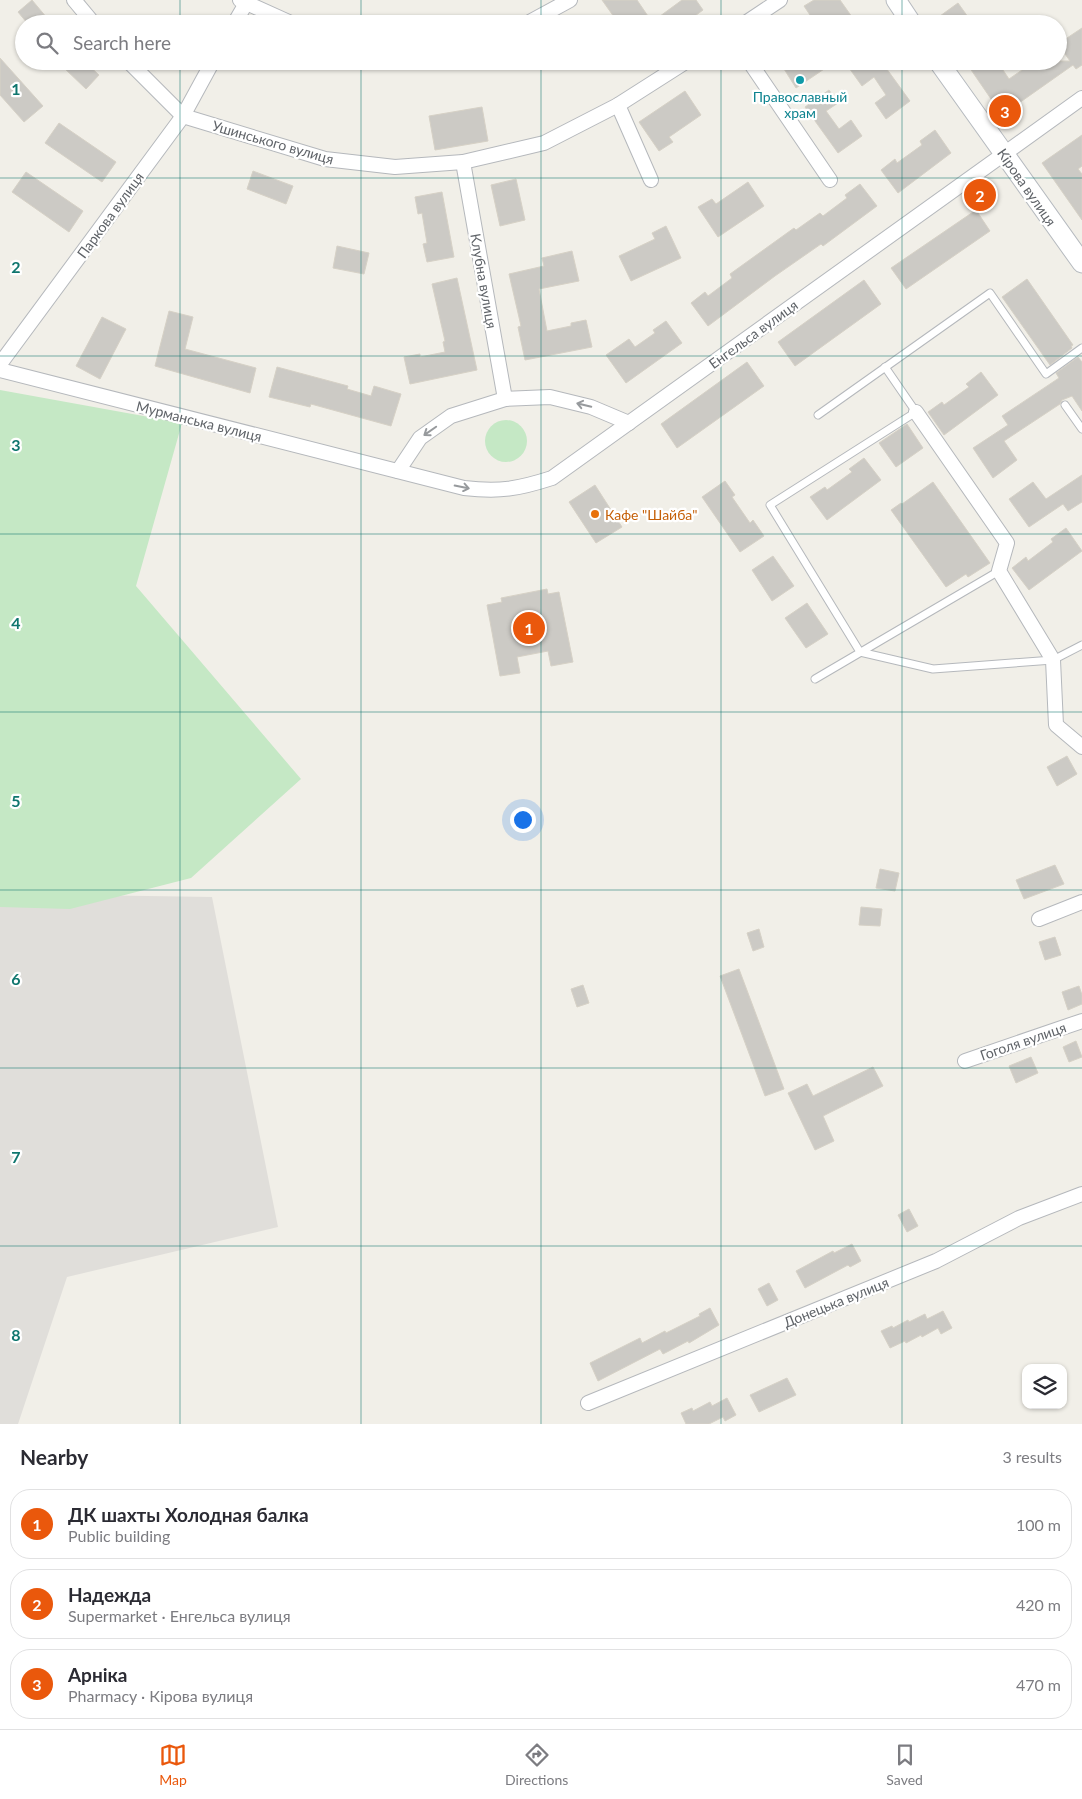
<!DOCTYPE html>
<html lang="en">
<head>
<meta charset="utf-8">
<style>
	body { margin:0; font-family:Lato,sans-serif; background:#f2f2f3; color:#2b2b33 }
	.controls { position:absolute; right:15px; bottom:15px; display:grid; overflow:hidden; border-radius:10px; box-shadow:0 1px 4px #0004 }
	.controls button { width:45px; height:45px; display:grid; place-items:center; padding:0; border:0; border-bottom:1px solid #e1e1e2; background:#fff; color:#2b2b33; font:25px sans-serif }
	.you { position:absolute; left:522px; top:819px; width:18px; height:18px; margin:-12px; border:4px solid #fff; border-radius:50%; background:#1a73e8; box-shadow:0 0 0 8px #1a73e833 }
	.badge { display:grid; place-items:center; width:32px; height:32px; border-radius:50%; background:#ea580c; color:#fff; font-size:16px; font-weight:700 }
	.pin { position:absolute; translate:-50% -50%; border:2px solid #fff; box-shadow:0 1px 5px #0006 }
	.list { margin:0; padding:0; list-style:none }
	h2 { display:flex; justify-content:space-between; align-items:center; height:65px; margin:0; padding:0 20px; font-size:21px }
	h2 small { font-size:16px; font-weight:400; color:#7c7c81 }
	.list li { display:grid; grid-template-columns:32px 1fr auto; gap:15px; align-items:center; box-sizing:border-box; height:70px; margin:0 10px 10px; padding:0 10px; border:1px solid #e1e1e2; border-radius:20px }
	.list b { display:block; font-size:19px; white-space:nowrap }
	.list p { margin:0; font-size:16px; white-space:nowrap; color:#7c7c81 }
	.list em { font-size:16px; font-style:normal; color:#7c7c81 }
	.icon { flex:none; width:28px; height:28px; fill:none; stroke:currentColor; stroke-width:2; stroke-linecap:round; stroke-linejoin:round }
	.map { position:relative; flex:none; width:1082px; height:1424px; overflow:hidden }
	.search { position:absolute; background:#fff; box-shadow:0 1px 4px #0004; left:15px; right:15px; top:15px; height:55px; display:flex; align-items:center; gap:12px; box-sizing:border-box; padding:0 18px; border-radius:28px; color:#7c7c81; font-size:19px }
	.sheet { height:305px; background:#fff }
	nav { display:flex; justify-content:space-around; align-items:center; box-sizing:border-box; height:70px; border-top:1px solid #e1e1e2; background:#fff; font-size:14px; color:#7c7c81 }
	nav a { display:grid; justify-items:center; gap:2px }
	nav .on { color:#ea580c }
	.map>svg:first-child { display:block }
	.industrial { fill:#e0deda }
	.green { fill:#c5e8c5 }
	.building { fill:#cccac5; stroke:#d6d1c6 }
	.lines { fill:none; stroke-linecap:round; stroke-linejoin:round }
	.lane-casing { stroke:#b5b8bc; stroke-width:9 }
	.street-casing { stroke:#b5b8bc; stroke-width:16 }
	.secondary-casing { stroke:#b6babf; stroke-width:21 }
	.lane { stroke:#fff; stroke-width:7 }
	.street { stroke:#fff; stroke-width:14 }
	.secondary { stroke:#fff; stroke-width:19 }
	.oneway { stroke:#979a9d }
	.grid { fill:none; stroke:#0f766e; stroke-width:1; stroke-opacity:0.55 }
	.culture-dot { fill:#0f9aa8; stroke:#fff; stroke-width:2 }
	.food-dot { fill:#e8710a; stroke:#fff; stroke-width:2 }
	.labels { text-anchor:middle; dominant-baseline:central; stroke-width:4.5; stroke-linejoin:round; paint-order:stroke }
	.culture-label { font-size:14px; fill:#0d838f; stroke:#fff }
	.street-label { font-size:14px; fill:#5f6368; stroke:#fff }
	.food-label { font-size:14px; fill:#c56008; stroke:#fff; text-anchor:start }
	.grid-label { font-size:16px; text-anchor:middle; font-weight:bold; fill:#0f766e; stroke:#fff; stroke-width:4.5; stroke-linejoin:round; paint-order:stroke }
</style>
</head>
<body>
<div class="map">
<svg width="1082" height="1424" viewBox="0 0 1082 1424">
	<rect width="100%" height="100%" fill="#f1efe8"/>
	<polygon class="industrial" points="18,894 212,897 278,1227 67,1277 18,1424 0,1424 0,898"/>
	<g class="green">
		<polygon points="0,390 182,423 136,586 301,779 191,878 70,909 0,907"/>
		<circle cx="506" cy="441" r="21"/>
	</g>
	<g class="building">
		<polygon points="32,0 52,24 28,24 18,12"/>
		<polygon points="602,0 637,0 652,22 682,0 696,0 703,10 684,24 619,24"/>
		<polygon points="814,0 840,0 857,24 816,24 804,6"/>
		<polygon points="958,3 973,24 929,24"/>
		<polygon points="1082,28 1082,65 1076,69 1073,65 1002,115 965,61 997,61 1009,79 1035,61 1070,61 1058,44"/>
		<polygon points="0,58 43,106 24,122 0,95"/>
		<polygon points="68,61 84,61 99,75 86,89 63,67"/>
		<polygon points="779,61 836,61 796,88"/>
		<polygon points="844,61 881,61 910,101 886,119 875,103 886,95 874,77 862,86"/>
		<polygon points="829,90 838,103 826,111 839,129 851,120 862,136 838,153 805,107"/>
		<polygon points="685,91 701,115 669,137 673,142 659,151 639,122"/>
		<polygon points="482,107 488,141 435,150 429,116"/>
		<polygon points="59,123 116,162 102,182 45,143"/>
		<polygon points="935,130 951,153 898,193 881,170 895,159 897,163 922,145 920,141"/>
		<polygon points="1082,135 1082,166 1078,169 1082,174 1082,220 1042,163"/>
		<polygon points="253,171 293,186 286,204 247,189"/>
		<polygon points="26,172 83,211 69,232 12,192"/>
		<polygon points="516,179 525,220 500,226 491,185"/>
		<polygon points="748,182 764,206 718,237 698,207 712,199 716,204"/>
		<polygon points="981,183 992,199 976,210 965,194"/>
		<polygon points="860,184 877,206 823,246 821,244 775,276 708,326 691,303 705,292 708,296 732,278 730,274 794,228 796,230 820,213 823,216 847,198 845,195"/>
		<polygon points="442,192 454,257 427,262 423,244 427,243 422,213 418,214 415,197"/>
		<polygon points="976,210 990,231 906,289 891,268"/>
		<polygon points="666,226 681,258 631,281 619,256 655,239 652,233"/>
		<polygon points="337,246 369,253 364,274 333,268"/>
		<polygon points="572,251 579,281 539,289 547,331 571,326 571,323 586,320 592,347 525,360 518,327 521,326 509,274 544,266 542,258"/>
		<polygon points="457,278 477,370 410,384 404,357 420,354 420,357 445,352 443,342 445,341 432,284"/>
		<polygon points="1027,279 1073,345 1071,346 1072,348 1050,365 1002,297"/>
		<polygon points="864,280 881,304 795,366 778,342"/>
		<polygon points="169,311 193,317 185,349 256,368 250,393 155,366"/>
		<polygon points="102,317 126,329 100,379 76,366"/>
		<polygon points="666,321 682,343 626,383 606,355 629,339 635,347 655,333 653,330"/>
		<polygon points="1078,357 1082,362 1082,411 1072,396 1062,400 1060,404 1004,441 1017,460 993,478 973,448 1008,425 1002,416 1059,378 1056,373"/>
		<polygon points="747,362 764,386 677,448 661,424"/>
		<polygon points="277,367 348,386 347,389 371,396 374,386 401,394 391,426 311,404 310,407 269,397"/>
		<polygon points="981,372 998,395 944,435 928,412 942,402 944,405 969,387 966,384"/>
		<polygon points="907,424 923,448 896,467 879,443"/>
		<polygon points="864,458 881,480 827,520 810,497 825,487 827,490 852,472 849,469"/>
		<polygon points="1082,475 1082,502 1068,511 1063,504 1029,527 1009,499 1033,482 1046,499"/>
		<polygon points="725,481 735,495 732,497 750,523 753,520 764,536 740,552 702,497"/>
		<polygon points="933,482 990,563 968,577 966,574 946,587 891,510 901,503 902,504"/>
		<polygon points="595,485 622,527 596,543 569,502"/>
		<polygon points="1066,528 1082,551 1029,590 1012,568 1026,557 1028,561 1053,542 1051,539"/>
		<polygon points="773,556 794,586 772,601 752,570"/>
		<polygon points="547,589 548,594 559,592 573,662 551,666 548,651 517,657 520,673 500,676 487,605 502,602 501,598"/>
		<polygon points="807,603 828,634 806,648 785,618"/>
		<polygon points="1067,756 1077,774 1057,786 1047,767"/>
		<polygon points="1055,865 1064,884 1024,899 1016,880"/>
		<polygon points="880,869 899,873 895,891 876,888"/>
		<polygon points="861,907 882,909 880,926 859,925"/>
		<polygon points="759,929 764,947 753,951 747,933"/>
		<polygon points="1055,937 1061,955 1045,960 1039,942"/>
		<polygon points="739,969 784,1089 765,1096 720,976"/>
		<polygon points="583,985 589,1003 577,1007 571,989"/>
		<polygon points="1079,986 1082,995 1082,1004 1068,1010 1062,992"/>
		<polygon points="1076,1041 1082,1057 1069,1062 1063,1047"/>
		<polygon points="1031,1057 1038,1073 1016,1083 1009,1066"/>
		<polygon points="873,1067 883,1086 823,1116 834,1141 815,1150 788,1093 807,1084 813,1096"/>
		<polygon points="909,1209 918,1226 907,1232 898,1215"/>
		<polygon points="852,1244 861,1261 850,1267 848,1265 805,1288 796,1271 833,1251 834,1253"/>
		<polygon points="769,1283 778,1300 767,1306 758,1289"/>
		<polygon points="710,1308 719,1325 689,1343 688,1341 663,1354 660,1349 598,1381 590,1363 640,1338 642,1343 665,1331 666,1333 700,1316 699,1314"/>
		<polygon points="943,1311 952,1328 941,1334 938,1328 922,1337 921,1335 906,1343 905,1341 890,1348 881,1331 892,1326 893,1328 908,1320 909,1322 925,1314 927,1319"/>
		<polygon points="787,1378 796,1395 759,1412 750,1395"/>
		<polygon points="727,1398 736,1415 725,1421 723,1417 709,1424 686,1424 681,1413 692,1408 693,1411 710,1402 712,1406"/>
	</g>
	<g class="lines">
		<g class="lane-casing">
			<g id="lane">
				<polyline points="885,367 916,412 770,505 860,652 933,669 1053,660 1082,645"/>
				<polyline points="1065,405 1082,429"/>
				<polyline points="818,415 990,293 1046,374 1082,348"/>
				<polyline points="815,679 999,571"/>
			</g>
		</g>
		<g class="street-casing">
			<g id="street">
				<polyline points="74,0 94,24"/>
				<polyline points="240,0 293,24"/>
				<polyline points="234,24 248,0"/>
				<polyline points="526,24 570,0"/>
				<polyline points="744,24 780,0"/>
				<polyline points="128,61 183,116 325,159 395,167 463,162 544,143 618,105 687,61"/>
				<polyline points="749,61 830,180"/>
				<polyline points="618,105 651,180"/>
				<polyline points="463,162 505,399"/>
				<polyline points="0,364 183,116 213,61"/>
				<path d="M 0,370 L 464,488 C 500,492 518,489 552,478 L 1082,98"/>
				<polyline points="916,412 1007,543 999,571 1053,660 1056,725 1082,747"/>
				<polyline points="398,471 420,438 451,416 505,399 550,397 591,407 629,423"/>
				<polyline points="1039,919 1082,902"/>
				<polyline points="965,1061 1082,1021"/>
				<polyline points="588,1403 936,1261 1019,1218 1082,1194"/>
			</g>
		</g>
		<g class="secondary-casing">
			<g id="secondary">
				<polyline points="896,0 912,24"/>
				<polyline points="938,61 1082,263"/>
			</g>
		</g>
		<use href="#lane" class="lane"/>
		<use href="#street" class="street"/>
		<use href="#secondary" class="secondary"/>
	</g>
	<defs><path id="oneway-shaft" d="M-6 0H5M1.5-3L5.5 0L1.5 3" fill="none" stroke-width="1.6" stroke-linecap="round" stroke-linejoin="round" transform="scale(1.25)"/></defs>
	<g class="oneway">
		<use href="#oneway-shaft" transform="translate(584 405) rotate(-166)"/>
		<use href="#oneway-shaft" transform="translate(430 431) rotate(145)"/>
		<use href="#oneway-shaft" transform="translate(462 487) rotate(11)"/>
	</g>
	<path class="grid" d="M 180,0 L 180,24M 361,0 L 361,24M 541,0 L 541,24M 721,0 L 721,24M 902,0 L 902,24M 180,61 L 180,1424M 361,61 L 361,1424M 541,61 L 541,1424M 721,61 L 721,1424M 902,61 L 902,1424M 0,178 L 1082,178M 0,356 L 1082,356M 0,534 L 1082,534M 0,712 L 1082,712M 0,890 L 1082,890M 0,1068 L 1082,1068M 0,1246 L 1082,1246"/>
	<circle class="culture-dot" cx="800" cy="80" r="5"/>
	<circle class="food-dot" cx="595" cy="514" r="5"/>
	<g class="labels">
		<g class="culture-label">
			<text x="800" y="96">Православный<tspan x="800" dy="16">храм</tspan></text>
		</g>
		<g class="street-label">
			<text transform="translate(273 142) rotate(16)">Ушинського вулиця</text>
			<text transform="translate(1027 187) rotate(55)">Кірова вулиця</text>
			<text transform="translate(110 215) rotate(-54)">Паркова вулиця</text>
			<text transform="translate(484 281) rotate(80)">Клубна вулиця</text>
			<text transform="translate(753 334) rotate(-36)">Енгельса вулиця</text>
			<text transform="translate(199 421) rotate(14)">Мурманська вулиця</text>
			<text transform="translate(1023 1041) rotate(-19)">Гоголя вулиця</text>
			<text transform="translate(836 1302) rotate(-22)">Донецька вулиця</text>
		</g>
		<g class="food-label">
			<text x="605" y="514">Кафе "Шайба"</text>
		</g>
	</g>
	<g class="grid-label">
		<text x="16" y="95">1</text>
		<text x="16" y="273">2</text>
		<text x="16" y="451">3</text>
		<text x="16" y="629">4</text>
		<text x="16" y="807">5</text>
		<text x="16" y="985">6</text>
		<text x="16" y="1163">7</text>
		<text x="16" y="1341">8</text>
	</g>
</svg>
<div class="controls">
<button><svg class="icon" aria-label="layers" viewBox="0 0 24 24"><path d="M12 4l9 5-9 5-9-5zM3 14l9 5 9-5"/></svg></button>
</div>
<div class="you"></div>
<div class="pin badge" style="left:529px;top:628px">1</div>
<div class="pin badge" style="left:980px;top:195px">2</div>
<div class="pin badge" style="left:1005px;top:111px">3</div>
<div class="search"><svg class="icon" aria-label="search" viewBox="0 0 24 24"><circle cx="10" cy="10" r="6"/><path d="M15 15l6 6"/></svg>Search here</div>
</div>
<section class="sheet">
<h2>Nearby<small>3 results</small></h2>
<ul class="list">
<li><span class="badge">1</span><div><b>ДК шахты Холодная балка</b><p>Public building</p></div><em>100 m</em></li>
<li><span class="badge">2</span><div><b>Надежда</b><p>Supermarket · Енгельса вулиця</p></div><em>420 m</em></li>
<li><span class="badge">3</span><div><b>Арніка</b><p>Pharmacy · Кірова вулиця</p></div><em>470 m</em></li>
</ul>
</section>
<nav>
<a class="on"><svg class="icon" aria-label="map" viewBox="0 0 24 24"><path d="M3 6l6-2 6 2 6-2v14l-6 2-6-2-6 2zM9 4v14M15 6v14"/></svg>Map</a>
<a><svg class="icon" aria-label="directions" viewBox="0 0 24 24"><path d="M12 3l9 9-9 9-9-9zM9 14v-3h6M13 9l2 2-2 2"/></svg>Directions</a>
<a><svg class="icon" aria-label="saved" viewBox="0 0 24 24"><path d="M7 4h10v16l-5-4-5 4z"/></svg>Saved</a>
</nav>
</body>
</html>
